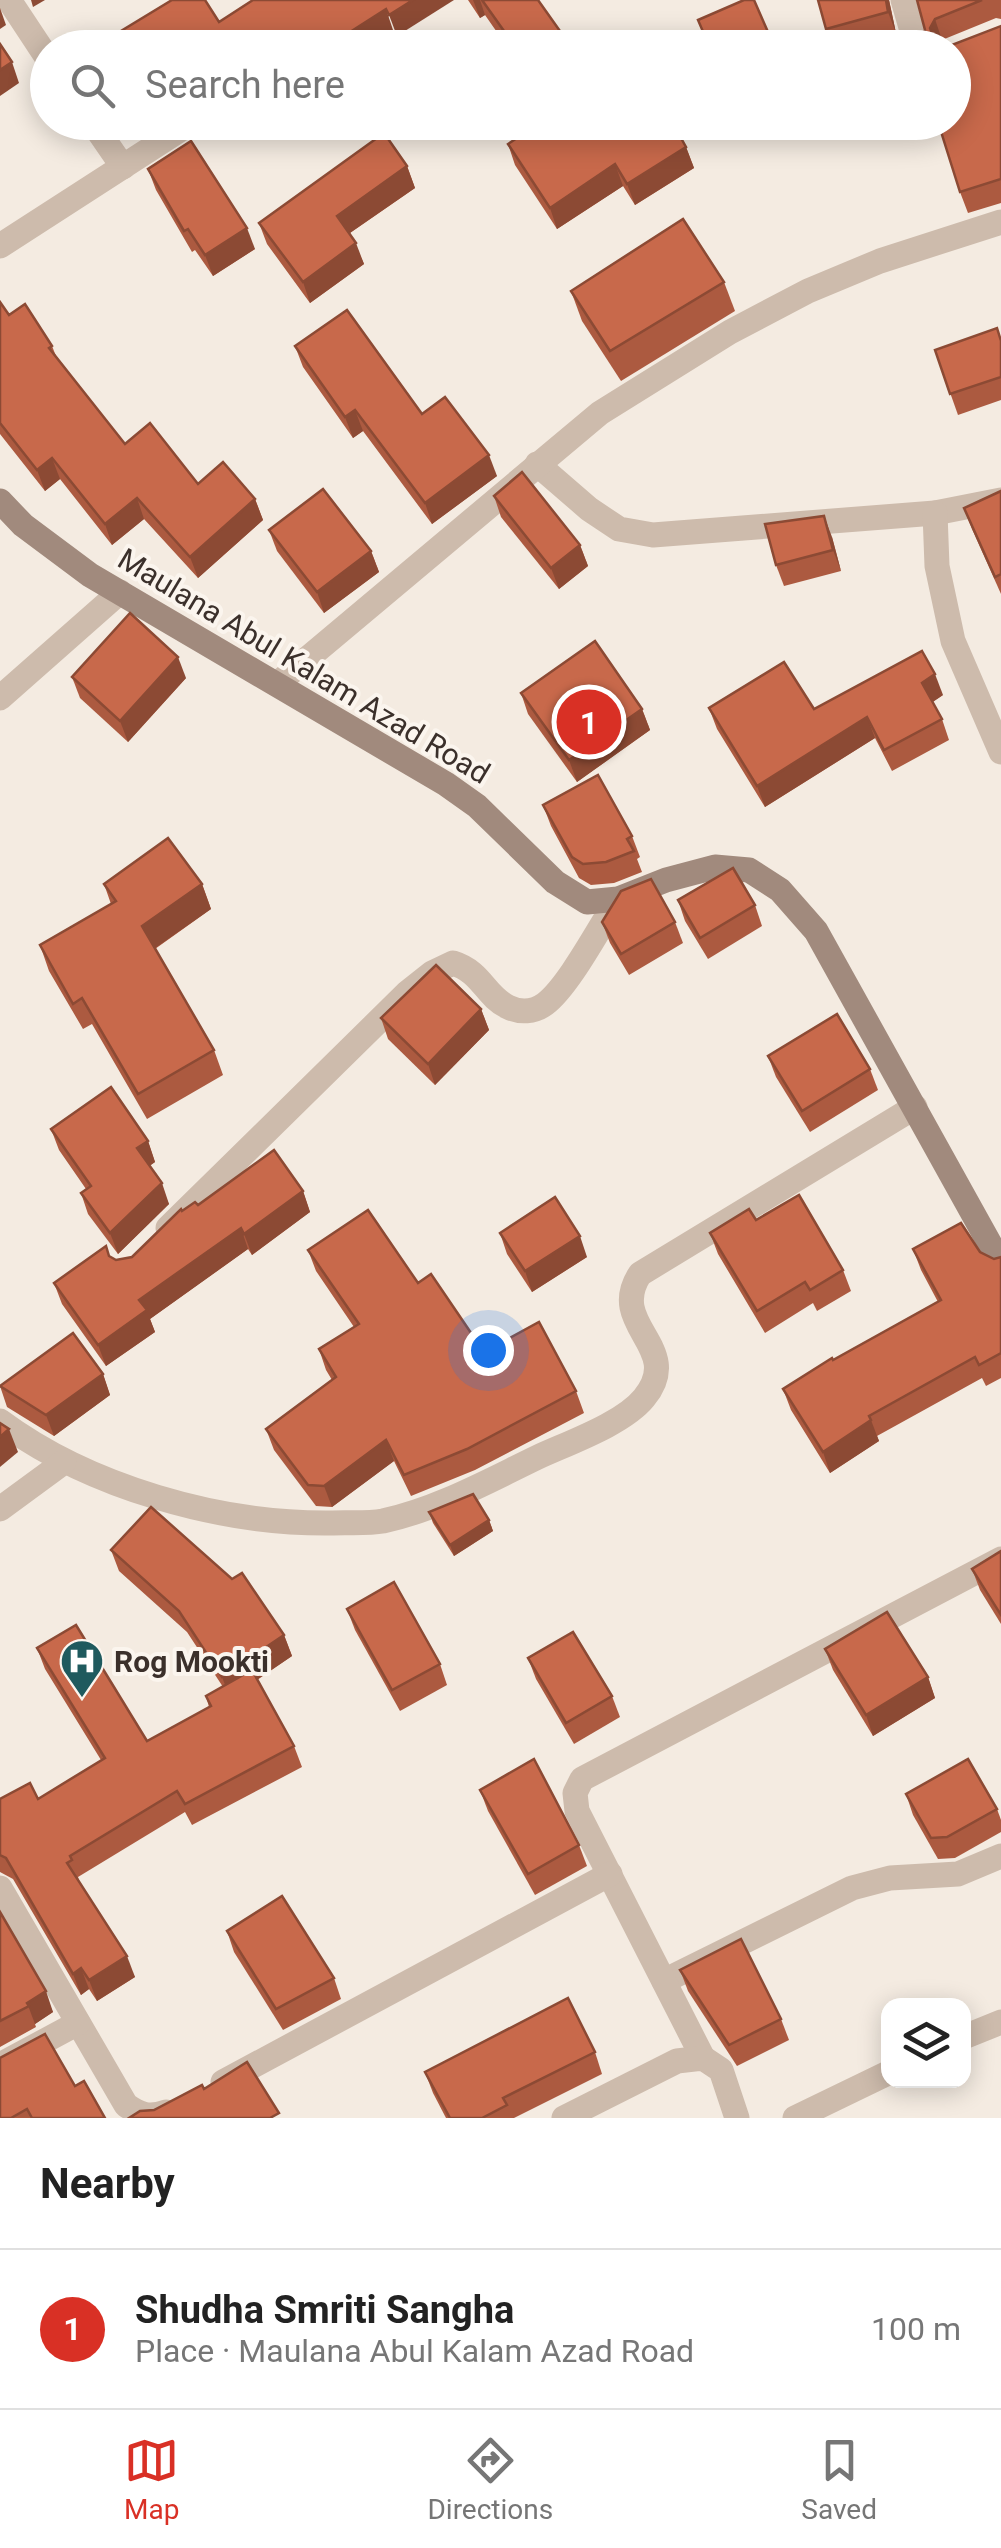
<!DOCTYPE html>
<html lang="en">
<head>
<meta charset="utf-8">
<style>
	body { margin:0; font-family:Roboto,sans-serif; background:#f6f6f6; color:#222 }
	.controls { position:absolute; right:30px; bottom:30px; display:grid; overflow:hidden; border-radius:20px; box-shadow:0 5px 25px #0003 }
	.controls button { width:90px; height:90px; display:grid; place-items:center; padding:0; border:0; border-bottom:2px solid #e0e0e0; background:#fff; color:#222; font:50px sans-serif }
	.you { position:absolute; left:488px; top:1350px; width:35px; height:35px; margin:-25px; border:8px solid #fff; border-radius:50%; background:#1a73e8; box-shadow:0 0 0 15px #1a73e833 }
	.badge { display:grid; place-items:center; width:65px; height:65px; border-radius:50%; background:#d93025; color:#fff; font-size:32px; font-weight:700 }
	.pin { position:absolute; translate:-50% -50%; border:5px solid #fff; box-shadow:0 2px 10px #0006 }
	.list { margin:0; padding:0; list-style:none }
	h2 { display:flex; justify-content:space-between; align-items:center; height:130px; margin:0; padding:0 40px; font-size:42px }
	h2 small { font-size:32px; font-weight:400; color:#767676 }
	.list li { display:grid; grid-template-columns:65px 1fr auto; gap:30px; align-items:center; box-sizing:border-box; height:160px; padding:0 40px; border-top:2px solid #e0e0e0 }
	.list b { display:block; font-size:38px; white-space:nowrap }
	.list p { margin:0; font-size:32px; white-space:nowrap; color:#767676 }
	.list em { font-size:32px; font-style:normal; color:#767676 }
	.icon { flex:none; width:55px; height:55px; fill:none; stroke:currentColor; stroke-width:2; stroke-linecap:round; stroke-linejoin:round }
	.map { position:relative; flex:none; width:1001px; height:2118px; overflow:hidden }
	.search { position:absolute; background:#fff; box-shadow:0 5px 25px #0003; left:30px; right:30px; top:30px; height:110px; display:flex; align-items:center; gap:25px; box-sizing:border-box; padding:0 35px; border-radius:55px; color:#767676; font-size:38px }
	.sheet { height:290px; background:#fff }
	nav { display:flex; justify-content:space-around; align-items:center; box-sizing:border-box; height:140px; border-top:2px solid #e0e0e0; background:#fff; font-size:28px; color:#767676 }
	nav a { display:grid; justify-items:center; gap:5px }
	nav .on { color:#d93025 }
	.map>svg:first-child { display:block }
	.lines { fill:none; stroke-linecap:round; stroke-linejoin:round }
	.street { stroke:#cdbbac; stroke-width:25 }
	.secondary { stroke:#a18a7d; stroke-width:25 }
	.wall { fill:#ac5a40 }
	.shaded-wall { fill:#8c4a34 }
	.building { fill:#c8694b; stroke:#8c4a34; stroke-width:2.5 }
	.labels { text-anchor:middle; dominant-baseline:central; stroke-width:8; stroke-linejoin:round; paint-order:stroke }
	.street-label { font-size:30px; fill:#3b302b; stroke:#fbf5ee }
	.poi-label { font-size:30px; font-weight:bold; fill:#3b302b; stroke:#fbf5ee; text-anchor:start }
</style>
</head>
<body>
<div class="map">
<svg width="1001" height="2118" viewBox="0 0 1001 2118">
	<rect width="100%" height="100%" fill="#f4ebe1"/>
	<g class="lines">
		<g class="street">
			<polyline points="9,0 48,59"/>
			<polyline points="903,0 917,48"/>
			<polyline points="92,122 123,167"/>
			<polyline points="0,246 192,122"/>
			<polyline points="537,464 589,509 619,529 653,535 935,513 1001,500"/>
			<polyline points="935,513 937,566 953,641 1001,752"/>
			<polyline points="277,684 600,413 730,332 808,291 880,261 1001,222"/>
			<polyline points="0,698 120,592"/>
			<path d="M 168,1228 L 408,992 L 432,973 L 453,963 C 482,972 485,996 508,1007 C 520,1013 534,1012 545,1004 C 569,986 600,926 618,899"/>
			<path d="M 0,1421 C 89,1487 219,1524 330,1523 C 347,1522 366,1524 383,1521 C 438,1509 488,1481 538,1457 C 568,1443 623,1424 644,1398 C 686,1347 606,1326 640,1274 L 915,1107"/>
			<polyline points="0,1509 64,1462"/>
			<path d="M 0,1888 L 126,2105 C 140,2115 149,2118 166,2112"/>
			<polyline points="664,1981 852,1888 890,1878 958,1874 1001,1856"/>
			<polyline points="964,2037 1001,2022"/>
			<polyline points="703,2058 577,1811 575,1793 582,1779 1001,1559"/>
			<polyline points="0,2065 78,2023"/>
			<polyline points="223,2082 610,1874"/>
			<polyline points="564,2118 677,2061 703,2058 721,2070 737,2118"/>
			<polyline points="795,2118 888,2073"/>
		</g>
		<polyline class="secondary" points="0,501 23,525 90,575 446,784 477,806 555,882 587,902 618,899 666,880 715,867 749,870 780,890 816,931 1001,1264"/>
	</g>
	<g class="wall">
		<polygon points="468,0 538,0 572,48 508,48 485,15 480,18"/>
		<polygon points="889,0 896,33 843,48 832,48 826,29"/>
		<polygon points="917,0 1001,0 1001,19 996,18 942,40 941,43 952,45 1001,26 1001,203 968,213 960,192 954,122 905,42 913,43 922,37 925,30"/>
		<polygon points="508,144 686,147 694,168 635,205 623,186 557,229 515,165"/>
		<polygon points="407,166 415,188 350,233 364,264 310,303 267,244 259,223"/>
		<polygon points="148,169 255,249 213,276 195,250 192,252 156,190"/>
		<polygon points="724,282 735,311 621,381 582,321 571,291"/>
		<polygon points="0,302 9,315 52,346 56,356 125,444 198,484 255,499 263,520 198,578 144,519 112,545 60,479 45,491 0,434"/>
		<polygon points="1001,340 1001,400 958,415 935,350"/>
		<polygon points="295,346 422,414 497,476 432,524 363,431 353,438 303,367"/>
		<polygon points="1001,491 1001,594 972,529 964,508"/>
		<polygon points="494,496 580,545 588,566 559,589 501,517"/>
		<polygon points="269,530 371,551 379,572 324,613 277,551"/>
		<polygon points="832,537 841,571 784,586 776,565"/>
		<polygon points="72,677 186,678 128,742 80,698"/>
		<polygon points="521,693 642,709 650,730 577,782 528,714"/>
		<polygon points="943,695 932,702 942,719 949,740 892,771 875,738 765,807 717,729 709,708 814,709"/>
		<polygon points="543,805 632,836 640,857 637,859 642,872 614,883 591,885 579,878 551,826"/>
		<polygon points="104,884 202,884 211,909 155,949 214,1050 223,1075 147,1119 92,1024 83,1029 49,971 40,945 111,904"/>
		<polygon points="678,900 755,905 762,926 708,959 685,921"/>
		<polygon points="602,922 675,922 683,943 629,975 610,943"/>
		<polygon points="481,1009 489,1030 435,1085 388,1039 381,1018"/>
		<polygon points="768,1056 870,1069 878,1090 810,1132 776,1077"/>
		<polygon points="51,1129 148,1141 155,1162 149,1166 169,1204 118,1254 88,1214 81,1193 86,1189 59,1150"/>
		<polygon points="303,1191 310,1212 252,1255 248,1249 150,1319 155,1332 106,1366 62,1304 54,1283 109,1256 116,1260 132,1257 182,1211 198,1205"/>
		<polygon points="756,1220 843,1270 851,1291 817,1311 813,1303 765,1333 718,1254 710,1233"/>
		<polygon points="500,1233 587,1257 532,1292 507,1254"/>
		<polygon points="913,1249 980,1252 994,1259 1001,1257 1001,1378 986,1386 982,1378 877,1436 879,1441 830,1473 791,1410 783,1389 938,1302 921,1270"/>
		<polygon points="308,1250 418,1283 484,1352 576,1391 584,1413 475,1470 411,1496 394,1461 332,1507 316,1506 274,1450 266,1429 332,1380 326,1370 319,1349 354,1327 316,1271"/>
		<polygon points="103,1374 110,1395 54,1436 7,1407 0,1386"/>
		<polygon points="429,1512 489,1520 493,1531 454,1556 433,1523"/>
		<polygon points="111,1550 284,1635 292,1656 257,1680 294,1746 302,1767 192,1825 185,1812 78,1877 79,1881 135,1977 97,2001 89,1989 81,1995 13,1879 0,1872 0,1799 38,1799 101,1760 45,1669 37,1648 147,1741 209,1707 206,1696 223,1687 187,1632 119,1571"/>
		<polygon points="1001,1551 1001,1624 980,1590 972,1569"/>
		<polygon points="347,1609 440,1664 447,1685 400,1711 355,1630"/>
		<polygon points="825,1649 928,1677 935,1698 873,1736 833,1670"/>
		<polygon points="528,1658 612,1696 620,1717 574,1744 536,1679"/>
		<polygon points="480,1790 579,1845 587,1866 535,1895 488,1811"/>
		<polygon points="906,1794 997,1809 1001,1820 1001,1832 955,1858 938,1859 913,1815"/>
		<polygon points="0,1912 53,2012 35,2024 36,2027 0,2047"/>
		<polygon points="227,1931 334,1978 341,1999 283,2030 234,1952"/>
		<polygon points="680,1970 781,2019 789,2040 737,2066 688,1991"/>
		<polygon points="595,2052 602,2074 514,2118 446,2118 433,2093 425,2072"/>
		<polygon points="75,2086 105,2118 0,2118"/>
	</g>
	<g class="shaded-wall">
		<polygon points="31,0 45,0 33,7"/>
		<polygon points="413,0 454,0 397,36 389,15"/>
		<polygon points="473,0 480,0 485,15 480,18"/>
		<polygon points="886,0 889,0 896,33 888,12"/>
		<polygon points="0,8 6,25 0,29"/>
		<polygon points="386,9 393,30 366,48 325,48"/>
		<polygon points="935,19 942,40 939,48 937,48 930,28"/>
		<polygon points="12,62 19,83 0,96 0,70"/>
		<polygon points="686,147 694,168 635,205 627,184"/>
		<polygon points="615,164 623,186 557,229 550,208"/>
		<polygon points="407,166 415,188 344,237 337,216"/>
		<polygon points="247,228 255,249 213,276 205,255"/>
		<polygon points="356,243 364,264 310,303 303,282"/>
		<polygon points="355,410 363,431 353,438 345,417"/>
		<polygon points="489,455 497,476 432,524 425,503"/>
		<polygon points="52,458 60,479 45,491 37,470"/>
		<polygon points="137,498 144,519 112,545 105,524"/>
		<polygon points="255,499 263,520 198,578 190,557"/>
		<polygon points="824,516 832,537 841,571 833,550"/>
		<polygon points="580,545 588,566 559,589 551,568"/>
		<polygon points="371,551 379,572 324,613 317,592"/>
		<polygon points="178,657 186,678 128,742 120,721"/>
		<polygon points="935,674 943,695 930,704 922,683"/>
		<polygon points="642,709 650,730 577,782 569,760"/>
		<polygon points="867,717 875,738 765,807 757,786"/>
		<polygon points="202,884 211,909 151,951 142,926"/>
		<polygon points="481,1009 489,1030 435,1085 428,1064"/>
		<polygon points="148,1141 155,1162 144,1170 137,1148"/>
		<polygon points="162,1183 169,1204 118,1254 110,1233"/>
		<polygon points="303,1191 310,1212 252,1255 244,1234"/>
		<polygon points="241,1228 248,1249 150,1319 155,1332 106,1366 98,1345 139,1300"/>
		<polygon points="580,1236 587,1257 532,1292 525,1271"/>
		<polygon points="103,1374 110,1395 54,1436 46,1415"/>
		<polygon points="871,1420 879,1441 830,1473 823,1452"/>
		<polygon points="9,1429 18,1452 0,1467 0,1437"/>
		<polygon points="386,1440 394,1461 332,1507 324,1486"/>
		<polygon points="489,1520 493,1531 454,1556 450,1545"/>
		<polygon points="284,1635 292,1656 230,1698 222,1677"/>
		<polygon points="928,1677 935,1698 873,1736 866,1715"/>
		<polygon points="127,1956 135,1977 97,2001 89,1980"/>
		<polygon points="81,1968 89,1989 81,1995 73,1974"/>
		<polygon points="46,1991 53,2012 35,2024 27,2003"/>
	</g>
	<g class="building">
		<polygon points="172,0 205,0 219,22 253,0 413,0 389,15 386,9 325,48 254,48 252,45 249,48 93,48"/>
		<polygon points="482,0 538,0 572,48 516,48"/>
		<polygon points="744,0 754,0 775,48 710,48 698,20"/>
		<polygon points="818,0 886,0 888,12 826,29"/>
		<polygon points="917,0 982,0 935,19 930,28 935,42 952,45 1001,26 1001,179 960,192 938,122 954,122 954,48 900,48 897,37 905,42 913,43 922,37 925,30"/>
		<polygon points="0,44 12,62 0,70"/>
		<polygon points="541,122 672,122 686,147 627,184 615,164 550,208 508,144"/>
		<polygon points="384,133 407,166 337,216 356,243 303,282 259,223"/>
		<polygon points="191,141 247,228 205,255 188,229 184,231 148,169"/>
		<polygon points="683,219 724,282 610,351 571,291"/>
		<polygon points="0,302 9,315 25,304 52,346 49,348 125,444 150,423 198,484 223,462 255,499 190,557 137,498 105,524 52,458 37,470 0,423"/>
		<polygon points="347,310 422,414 445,397 489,455 425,503 355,410 345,417 295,346"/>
		<polygon points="997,328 1001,341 1001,377 950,394 935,350"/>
		<polygon points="522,472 580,545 551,568 494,496"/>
		<polygon points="323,489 371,551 317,592 269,530"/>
		<polygon points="1001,491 1001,574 995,577 964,508"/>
		<polygon points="824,516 833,550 776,565 765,524"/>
		<polygon points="130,613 178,657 120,721 72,677"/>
		<polygon points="595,641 642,709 569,760 521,693"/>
		<polygon points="922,651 935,674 922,683 942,719 884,750 867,717 757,786 709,708 784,662 814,709"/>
		<polygon points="598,775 632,836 627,839 634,851 606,862 583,864 572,857 543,805"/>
		<polygon points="168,838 202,884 142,926 214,1050 138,1094 82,998 73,1004 40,945 116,901 104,884"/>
		<polygon points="733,868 755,905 700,938 678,900"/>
		<polygon points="651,879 675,922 621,954 602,922 621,891"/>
		<polygon points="436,965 481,1009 428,1064 381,1018"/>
		<polygon points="837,1014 870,1069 802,1111 768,1056"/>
		<polygon points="111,1087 148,1141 137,1148 162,1183 110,1233 81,1193 91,1186 51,1129"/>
		<polygon points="274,1150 303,1191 244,1234 241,1228 139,1300 147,1310 98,1345 54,1283 106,1246 109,1256 116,1260 132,1257 181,1209 182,1211 195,1202 198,1205"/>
		<polygon points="799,1195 843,1270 810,1290 805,1282 757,1311 710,1233 749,1209 756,1220"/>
		<polygon points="555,1197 580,1236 525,1271 500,1233"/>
		<polygon points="368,1210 418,1283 431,1274 484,1352 539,1322 576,1391 467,1449 404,1475 386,1440 324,1486 308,1485 266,1429 336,1377 319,1349 359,1324 308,1250"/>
		<polygon points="961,1223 980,1252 994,1259 1001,1257 1001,1353 979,1365 975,1357 869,1416 871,1420 823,1452 783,1389 832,1358 833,1360 941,1300 913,1249"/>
		<polygon points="73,1333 103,1374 46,1415 0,1386"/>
		<polygon points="0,1423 9,1429 0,1437"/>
		<polygon points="473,1494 489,1520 450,1545 429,1512"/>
		<polygon points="151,1507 232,1579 242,1573 284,1635 222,1677 179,1611 111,1550"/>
		<polygon points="1001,1551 1001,1615 972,1569"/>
		<polygon points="394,1582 440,1664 392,1690 347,1609"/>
		<polygon points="887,1612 928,1677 866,1715 825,1649"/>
		<polygon points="76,1625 147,1741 211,1706 206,1696 252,1670 294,1746 185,1804 177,1791 70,1856 72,1860 67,1863 127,1956 89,1980 81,1968 73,1974 6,1858 0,1855 0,1799 30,1783 38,1799 105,1758 37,1648"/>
		<polygon points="573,1632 612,1696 566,1723 528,1658"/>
		<polygon points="534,1759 579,1845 528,1874 480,1790"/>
		<polygon points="968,1759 997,1809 947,1837 931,1838 906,1794"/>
		<polygon points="282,1896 334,1978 276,2009 227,1931"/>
		<polygon points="0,1912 46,1991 27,2003 29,2006 0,2021"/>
		<polygon points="741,1939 781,2019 729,2045 680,1970"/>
		<polygon points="568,1998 595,2052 503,2098 507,2105 482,2118 450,2118 425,2072"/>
		<polygon points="45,2034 75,2086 84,2081 105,2118 32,2118 27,2109 11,2118 0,2118 0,2058"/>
		<polygon points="247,2062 279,2113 270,2118 129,2118 140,2111 154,2110 202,2085 204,2089"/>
	</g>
	<defs>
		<g id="hospital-pin" transform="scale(2.25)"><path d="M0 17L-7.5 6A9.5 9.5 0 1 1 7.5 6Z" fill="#1f5a5e" stroke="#fbf5ee"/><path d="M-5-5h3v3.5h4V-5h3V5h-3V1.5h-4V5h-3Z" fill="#fff"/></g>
	</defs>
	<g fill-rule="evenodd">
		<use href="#hospital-pin" x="82" y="1661"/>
	</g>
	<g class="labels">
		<g class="street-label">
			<text transform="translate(304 666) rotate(31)">Maulana Abul Kalam Azad Road</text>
		</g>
		<g class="poi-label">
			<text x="114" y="1661">Rog Mookti</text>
		</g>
	</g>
</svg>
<div class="controls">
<button><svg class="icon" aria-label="layers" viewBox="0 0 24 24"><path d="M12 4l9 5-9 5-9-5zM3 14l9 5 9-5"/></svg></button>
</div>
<div class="you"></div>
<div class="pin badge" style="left:589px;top:722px">1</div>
<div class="search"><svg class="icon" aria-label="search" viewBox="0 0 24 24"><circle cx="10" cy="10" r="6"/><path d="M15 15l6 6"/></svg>Search here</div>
</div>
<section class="sheet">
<h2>Nearby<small></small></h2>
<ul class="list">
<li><span class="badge">1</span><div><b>Shudha Smriti Sangha</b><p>Place · Maulana Abul Kalam Azad Road</p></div><em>100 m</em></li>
</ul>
</section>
<nav>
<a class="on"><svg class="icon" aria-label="map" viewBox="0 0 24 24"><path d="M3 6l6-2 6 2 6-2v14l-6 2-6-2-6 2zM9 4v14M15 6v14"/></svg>Map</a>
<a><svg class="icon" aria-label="directions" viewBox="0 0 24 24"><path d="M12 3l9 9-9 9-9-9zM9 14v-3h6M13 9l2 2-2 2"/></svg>Directions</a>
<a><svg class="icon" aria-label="saved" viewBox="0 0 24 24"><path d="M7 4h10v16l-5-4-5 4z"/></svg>Saved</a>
</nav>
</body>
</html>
